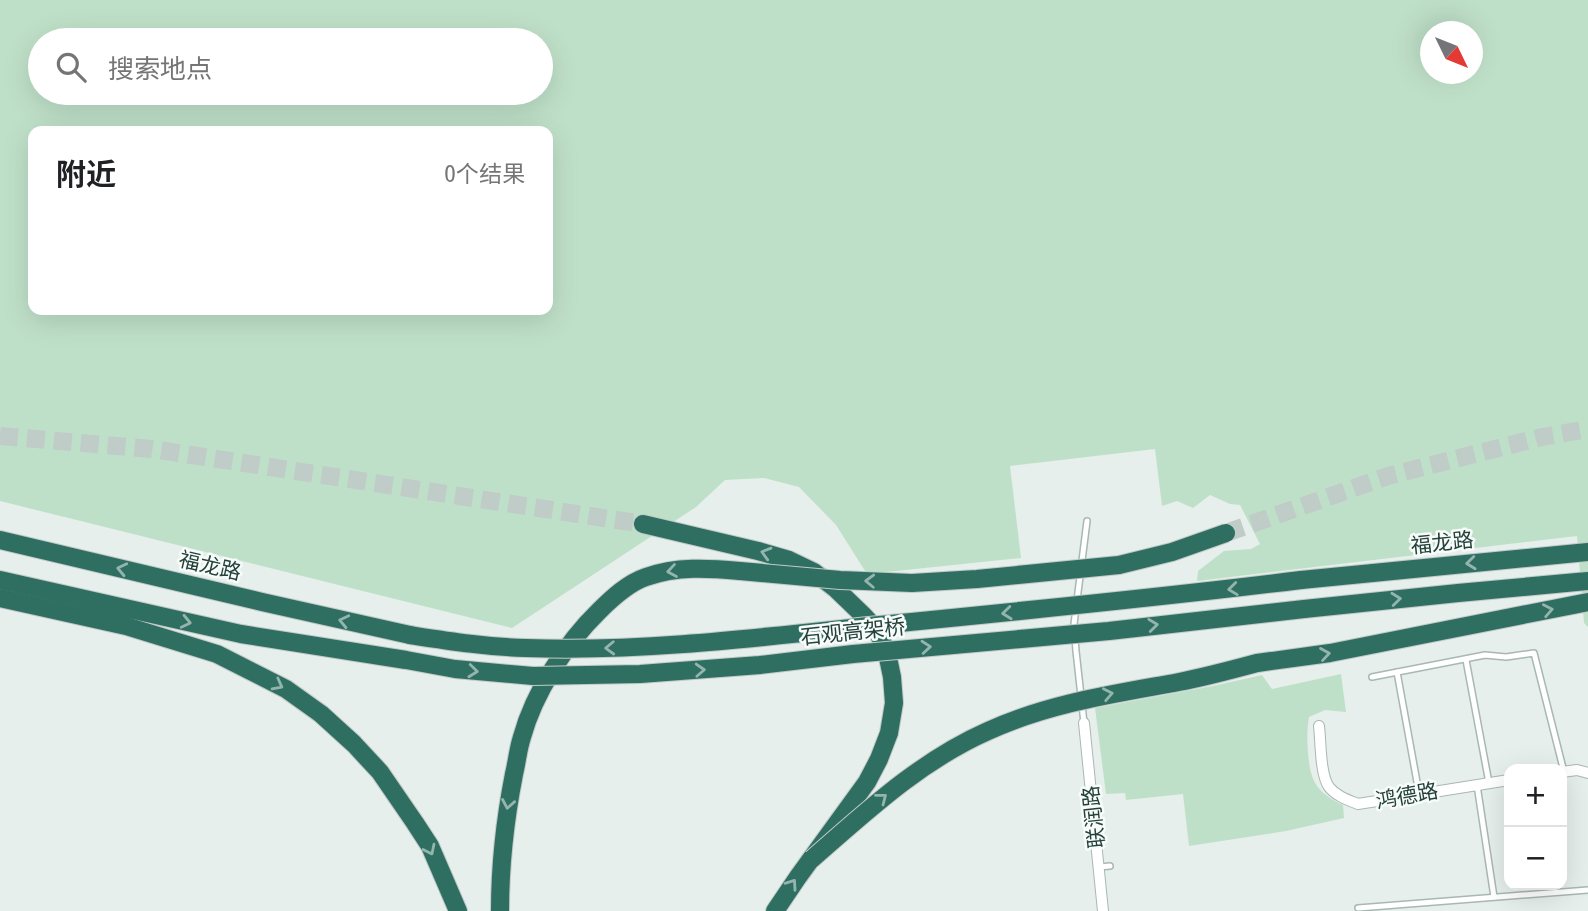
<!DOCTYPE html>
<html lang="zh">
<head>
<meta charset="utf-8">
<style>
	body { margin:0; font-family:"Fira Sans Condensed","Noto Sans SC",sans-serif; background:#f2f2f2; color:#202124 }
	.controls { position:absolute; right:21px; bottom:21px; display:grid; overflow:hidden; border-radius:14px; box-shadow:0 7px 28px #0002 }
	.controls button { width:63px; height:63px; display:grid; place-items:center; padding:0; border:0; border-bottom:2px solid #e0e0e0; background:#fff; color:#202124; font:35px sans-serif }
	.compass { position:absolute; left:1420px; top:21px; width:63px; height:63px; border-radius:50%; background:#fff; box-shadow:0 7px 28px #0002; rotate:133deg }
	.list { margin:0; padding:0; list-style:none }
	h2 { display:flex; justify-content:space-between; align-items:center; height:91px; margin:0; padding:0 28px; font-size:30px }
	h2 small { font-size:23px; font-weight:400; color:#757577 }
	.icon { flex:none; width:38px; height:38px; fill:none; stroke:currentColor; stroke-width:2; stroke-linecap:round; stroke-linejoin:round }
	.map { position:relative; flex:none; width:1588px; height:911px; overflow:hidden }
	.search { position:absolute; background:#fff; box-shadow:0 7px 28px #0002; left:28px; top:28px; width:525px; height:77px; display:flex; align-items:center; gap:18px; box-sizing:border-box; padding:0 24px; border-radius:38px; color:#757577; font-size:26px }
	.panel { position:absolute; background:#fff; box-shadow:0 7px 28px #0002; left:28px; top:126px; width:525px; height:189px; border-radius:14px }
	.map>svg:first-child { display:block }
	.green { fill:#bfe0c8; fill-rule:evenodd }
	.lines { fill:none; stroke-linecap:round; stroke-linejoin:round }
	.highway-tunnel { stroke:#bfccc8; stroke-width:18; stroke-dasharray:18 9; stroke-linecap:butt }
	.lane-casing { stroke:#a8b8b2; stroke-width:8 }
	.street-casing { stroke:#a8b8b2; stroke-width:12 }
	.highway-casing { stroke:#c2cac8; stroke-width:20 }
	.lane { stroke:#fff; stroke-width:5 }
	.street { stroke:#fff; stroke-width:10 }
	.highway { stroke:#2f6f62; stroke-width:18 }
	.highway-bridge-casing { stroke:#c2cac8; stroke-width:20; stroke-linecap:butt }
	.highway-bridge { stroke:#2f6f62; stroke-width:18 }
	.oneway { stroke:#93b5ae }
	.labels { text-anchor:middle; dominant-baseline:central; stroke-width:5; stroke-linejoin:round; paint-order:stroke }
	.street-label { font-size:21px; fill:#24423a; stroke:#f7fbf9 }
</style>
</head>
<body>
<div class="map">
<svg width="1588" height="911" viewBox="0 0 1588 911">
	<rect width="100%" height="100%" fill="#e6efeb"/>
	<g class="green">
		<path d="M 0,0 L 1588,0 L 1588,627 L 1584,623 L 1577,536 L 1197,581 L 1198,571 L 1224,551 L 1251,549 L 1260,544 L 1240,505 L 1230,504 L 1210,495 L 1193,508 L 1177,501 L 1162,506 L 1155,449 L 1010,466 L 1021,558 L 867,574 L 836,525 L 799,487 L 764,478 L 725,480 L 696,507 L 512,628 L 0,501 ZM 1430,32 L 1472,32 L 1472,74 L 1430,74 ZM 40,40 L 541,40 L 541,93 L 40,93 ZM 33,131 L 548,131 L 548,310 L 33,310 Z"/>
		<path d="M 1341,674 L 1346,712 L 1325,710 L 1309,717 C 1307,729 1307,740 1308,752 C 1310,781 1316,792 1343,805 L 1344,818 L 1286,831 L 1189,846 L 1183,794 L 1126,800 L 1125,793 L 1106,794 L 1095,708 L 1213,686 L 1262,675 L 1272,689 Z"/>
	</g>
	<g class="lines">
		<g class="highway-tunnel">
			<polyline points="0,436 152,449 643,524"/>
			<polyline points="1226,533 1388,476 1542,437 1588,429"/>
		</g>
		<g class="lane-casing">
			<g id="lane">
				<polyline points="1466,660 1489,783"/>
				<polyline points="1397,672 1419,793"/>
				<polyline points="1372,677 1485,655 1506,657 1534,653 1564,772"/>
				<polyline points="1084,723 1076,651 1074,624 1087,521"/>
				<polyline points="1477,785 1494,897"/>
				<polyline points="1099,867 1110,866"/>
				<polyline points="1358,908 1588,890"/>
			</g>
		</g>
		<g class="street-casing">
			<g id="street">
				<polyline points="1084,723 1103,911"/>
				<path d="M 1319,726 C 1321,743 1320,774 1329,787 C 1336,796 1348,800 1358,804 L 1509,780"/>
				<polyline points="1562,772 1577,770 1588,773"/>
			</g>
		</g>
		<g class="highway-casing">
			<g id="highway">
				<polyline points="643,524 758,551 789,560 814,572 836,589 863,615 877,630 887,653 892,677 894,703 889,733 879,759 867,782 798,877 775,911"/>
				<polyline points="0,540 262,602 410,635"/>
				<polyline points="0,580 241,634 406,660"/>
				<polyline points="1301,580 1588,552"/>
				<polyline points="0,598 126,626 217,654 286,689 321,714 354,744 380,772 415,823 430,846 458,911"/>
				<polyline points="1304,609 1458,593 1588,581"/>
				<polyline points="1257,663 1330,653 1588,602"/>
				<path d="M 500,911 C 500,864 505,820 514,774 C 517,762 518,749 522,737 C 534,693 566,643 599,611 C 612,598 628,583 646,577 C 677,566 708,568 740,571"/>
			</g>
		</g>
		<use href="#lane" class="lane"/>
		<use href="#street" class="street"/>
		<use href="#highway" class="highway"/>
		<g class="highway-bridge-casing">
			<g id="highway-bridge">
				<polyline points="740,571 840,580 912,583 977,579 1119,565 1172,552 1226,533"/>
				<path d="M 410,635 C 449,641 487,647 526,648 C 640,652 756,638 869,626 C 1013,612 1157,598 1301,580"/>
				<polyline points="406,660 455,669 533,676 640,674 760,665 853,654 1109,631 1304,609"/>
				<path d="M 812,859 C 867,811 920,761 988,731 C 1049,703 1114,694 1179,682 C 1205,677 1231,670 1257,663"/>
			</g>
		</g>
		<use href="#highway-bridge" class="highway-bridge"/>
	</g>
	<defs><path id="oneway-chevron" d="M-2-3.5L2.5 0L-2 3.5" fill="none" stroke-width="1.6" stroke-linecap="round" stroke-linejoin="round" transform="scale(1.75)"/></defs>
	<g class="oneway">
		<use href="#oneway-chevron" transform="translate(766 553) rotate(-164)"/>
		<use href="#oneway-chevron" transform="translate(1471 563) rotate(174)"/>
		<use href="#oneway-chevron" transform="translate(122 569) rotate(-167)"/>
		<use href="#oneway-chevron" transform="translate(672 571) rotate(171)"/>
		<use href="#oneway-chevron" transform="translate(870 581) rotate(-178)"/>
		<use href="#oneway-chevron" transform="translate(1233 589) rotate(173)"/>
		<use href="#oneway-chevron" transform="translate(1396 599) rotate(-6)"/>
		<use href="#oneway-chevron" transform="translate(1548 610) rotate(-11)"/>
		<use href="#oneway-chevron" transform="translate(1007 613) rotate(174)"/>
		<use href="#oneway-chevron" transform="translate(344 621) rotate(-167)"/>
		<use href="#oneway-chevron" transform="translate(186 622) rotate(13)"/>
		<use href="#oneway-chevron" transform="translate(1153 625) rotate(-7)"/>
		<use href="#oneway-chevron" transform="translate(926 647) rotate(-5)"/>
		<use href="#oneway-chevron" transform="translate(610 648) rotate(178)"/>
		<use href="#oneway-chevron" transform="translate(1325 654) rotate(-9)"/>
		<use href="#oneway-chevron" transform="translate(700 670) rotate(-3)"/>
		<use href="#oneway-chevron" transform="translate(473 671) rotate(6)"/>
		<use href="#oneway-chevron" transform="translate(278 685) rotate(28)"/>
		<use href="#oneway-chevron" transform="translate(1108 694) rotate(-11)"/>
		<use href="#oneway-chevron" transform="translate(882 798) rotate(-38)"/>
		<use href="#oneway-chevron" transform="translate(508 804) rotate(100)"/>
		<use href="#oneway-chevron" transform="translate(430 850) rotate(64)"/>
		<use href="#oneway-chevron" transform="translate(792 884) rotate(-55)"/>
	</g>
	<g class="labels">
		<g class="street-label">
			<text transform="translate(1442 543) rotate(-6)">福龙路</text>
			<text transform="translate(210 566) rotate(13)">福龙路</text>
			<text transform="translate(853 632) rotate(-6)">石观高架桥</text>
			<text transform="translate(1407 796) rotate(-10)">鸿德路</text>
			<text transform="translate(1094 817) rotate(-96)">联润路</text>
		</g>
	</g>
</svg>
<div class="controls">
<button>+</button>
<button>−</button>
</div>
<svg class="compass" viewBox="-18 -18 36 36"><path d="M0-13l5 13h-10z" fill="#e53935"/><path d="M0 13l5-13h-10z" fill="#757577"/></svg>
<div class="search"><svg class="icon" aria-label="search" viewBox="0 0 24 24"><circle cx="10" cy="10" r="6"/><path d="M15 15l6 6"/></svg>搜索地点</div>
<section class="panel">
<h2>附近<small>0个结果</small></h2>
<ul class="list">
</ul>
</section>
</div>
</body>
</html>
